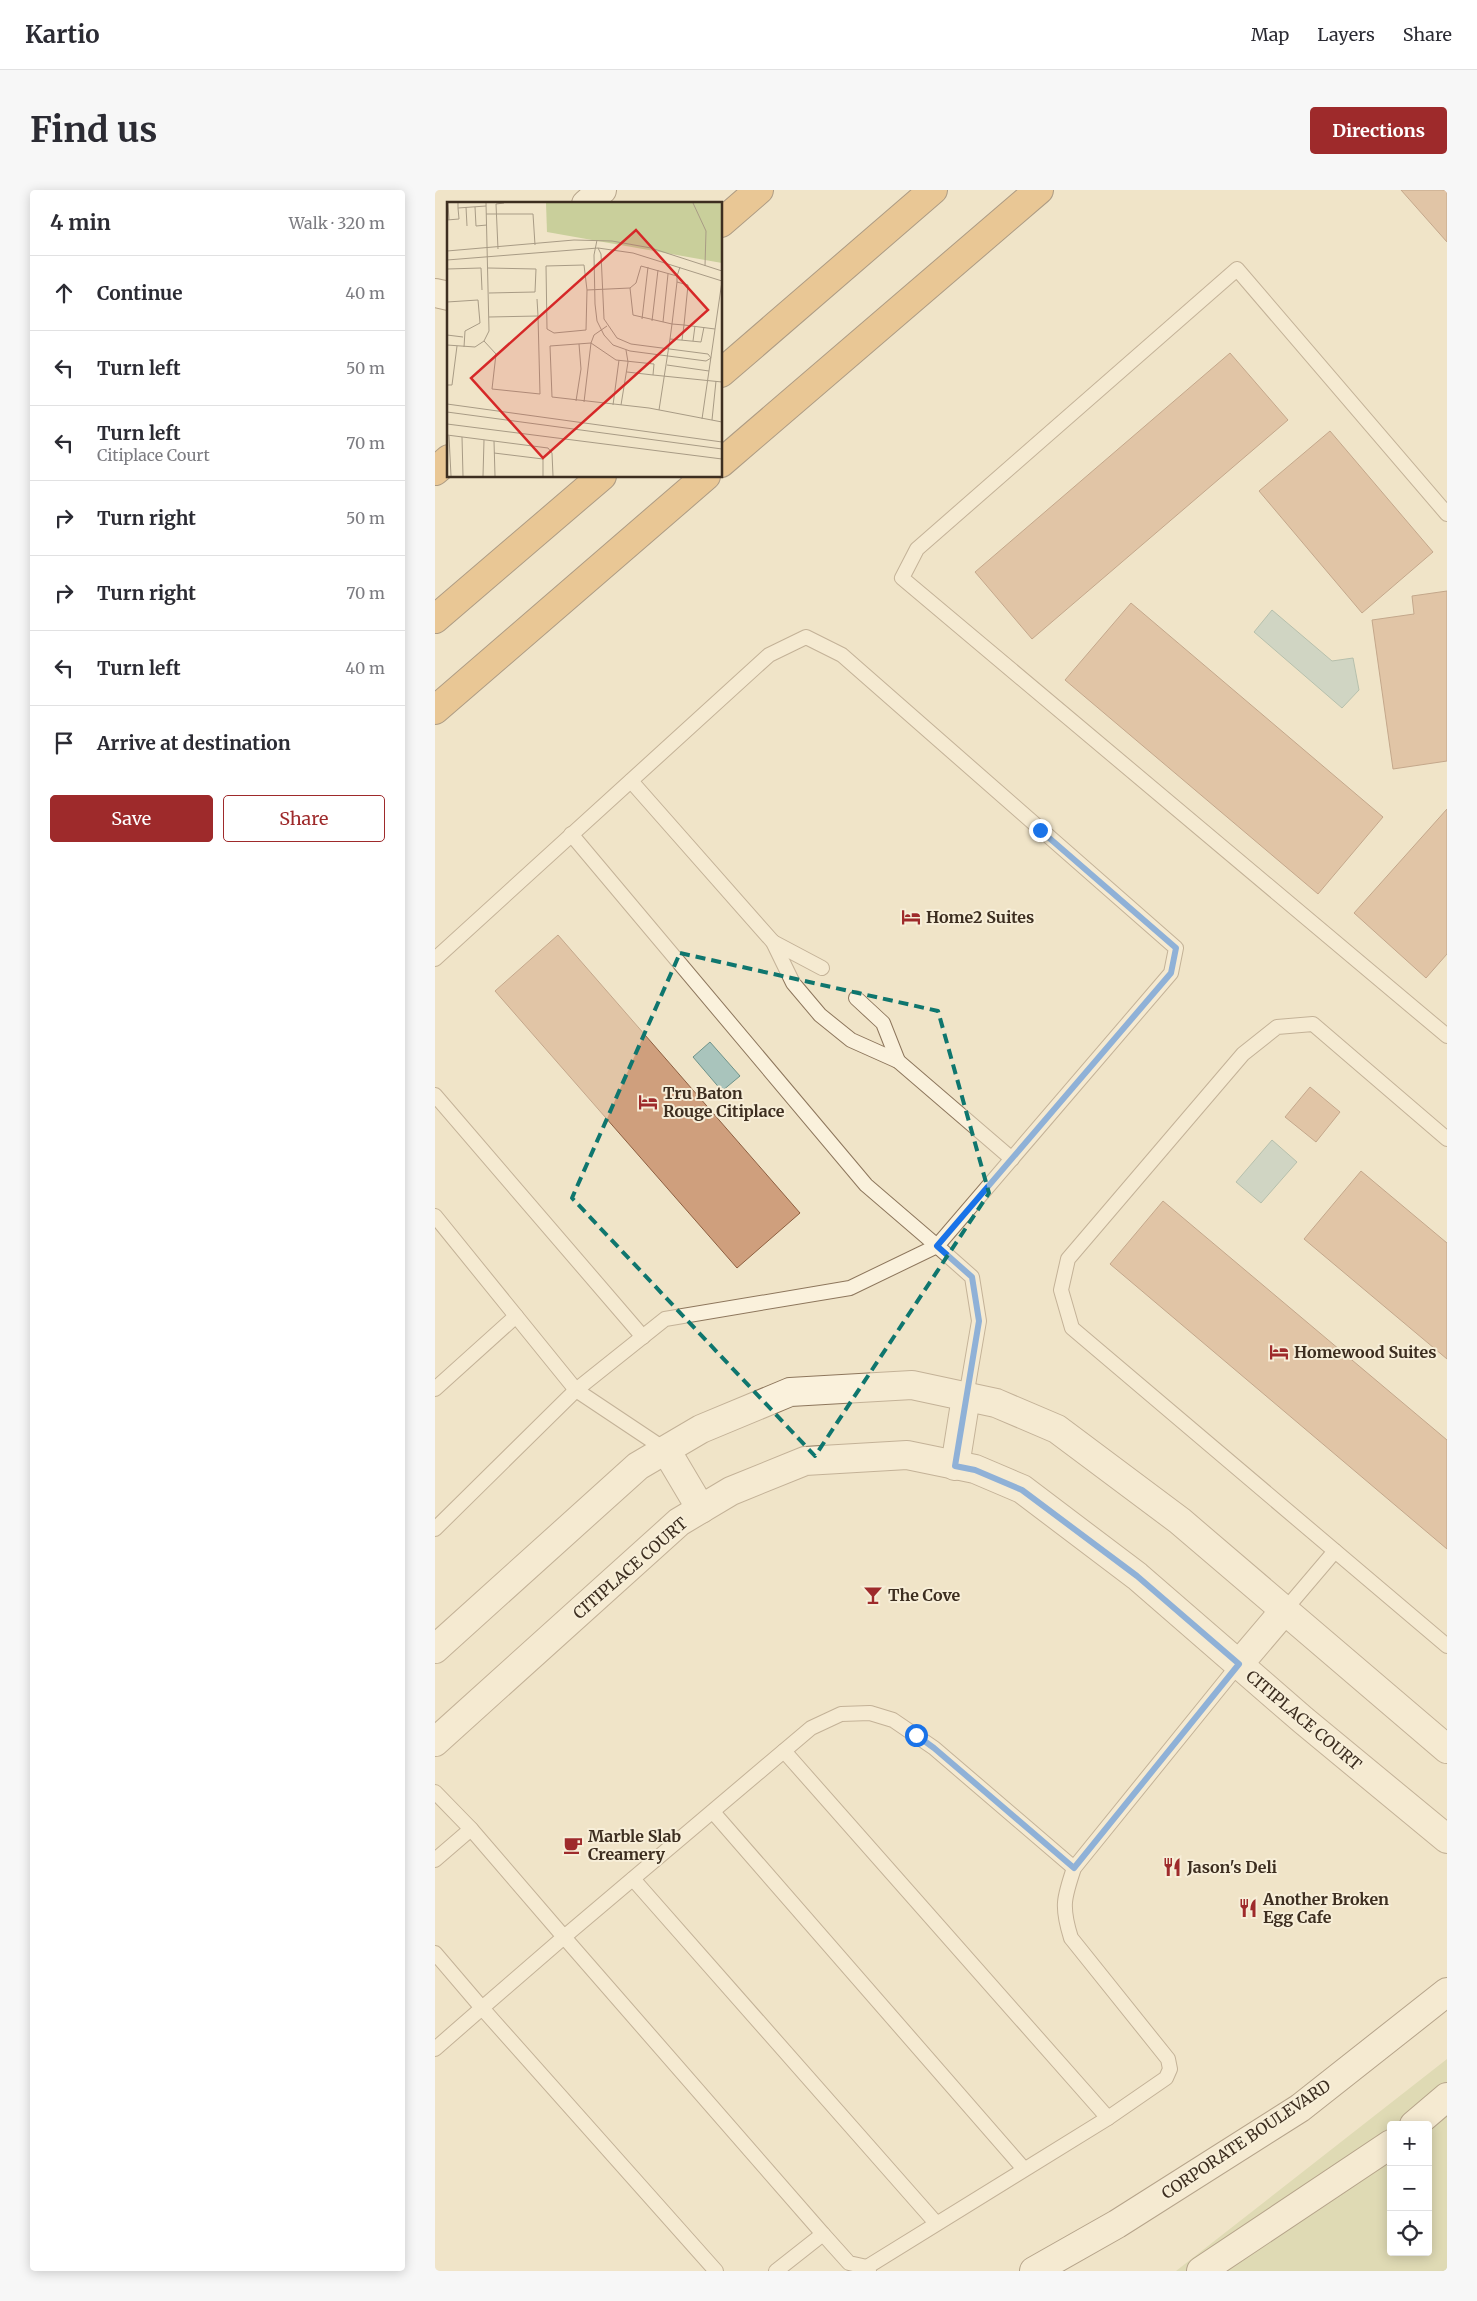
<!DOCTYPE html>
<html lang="en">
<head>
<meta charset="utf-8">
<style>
	body { margin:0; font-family:Merriweather,serif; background:#f7f7f7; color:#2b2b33 }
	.controls { position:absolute; right:15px; bottom:15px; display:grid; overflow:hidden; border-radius:5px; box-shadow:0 2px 12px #0003 }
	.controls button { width:45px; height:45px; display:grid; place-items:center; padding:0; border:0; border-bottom:1px solid #e1e1e2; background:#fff; color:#2b2b33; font:25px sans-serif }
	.stop { position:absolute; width:15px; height:15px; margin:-11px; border:4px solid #1a73e8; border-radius:50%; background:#fff }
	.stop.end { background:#1a73e8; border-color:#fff; box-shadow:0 1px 5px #0008 }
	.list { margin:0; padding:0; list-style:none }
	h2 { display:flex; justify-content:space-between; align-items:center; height:65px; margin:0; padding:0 20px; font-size:21px }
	h2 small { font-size:16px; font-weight:400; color:#7c7c81 }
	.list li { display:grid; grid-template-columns:32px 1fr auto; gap:15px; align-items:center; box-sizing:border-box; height:75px; padding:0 20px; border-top:1px solid #e1e1e2 }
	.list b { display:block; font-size:19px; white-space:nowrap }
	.list p { margin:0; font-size:16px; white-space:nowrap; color:#7c7c81 }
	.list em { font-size:16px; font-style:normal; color:#7c7c81 }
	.actions { display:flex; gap:10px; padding:15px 20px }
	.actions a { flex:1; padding:11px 0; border:1px solid #9e2a2b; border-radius:5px; text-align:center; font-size:18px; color:#9e2a2b }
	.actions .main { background:#9e2a2b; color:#fff }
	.icon { flex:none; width:28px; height:28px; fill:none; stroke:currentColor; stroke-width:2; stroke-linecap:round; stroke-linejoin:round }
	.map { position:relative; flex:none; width:1012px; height:2081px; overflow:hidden; border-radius:5px }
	header { display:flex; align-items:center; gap:30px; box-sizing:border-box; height:70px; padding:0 25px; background:#fff; border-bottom:1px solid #e1e1e2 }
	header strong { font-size:24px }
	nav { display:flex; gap:28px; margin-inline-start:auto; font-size:18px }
	.intro { display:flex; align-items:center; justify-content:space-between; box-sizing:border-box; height:120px; padding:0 30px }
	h1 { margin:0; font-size:35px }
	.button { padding:12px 22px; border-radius:5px; background:#9e2a2b; color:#fff; font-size:18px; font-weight:700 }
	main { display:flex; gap:30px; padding:0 30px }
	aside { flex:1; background:#fff; border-radius:5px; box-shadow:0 2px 12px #0003 }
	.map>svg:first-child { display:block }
	.green { fill:#c9cf9b; fill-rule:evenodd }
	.water { fill:#a9c4bc; stroke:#6f938a }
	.building { fill:#cf9f7d; stroke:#8d5f41 }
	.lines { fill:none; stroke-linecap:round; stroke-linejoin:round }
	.lane-casing { stroke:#8d765c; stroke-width:16 }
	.street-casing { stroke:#8d765c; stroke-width:30 }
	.secondary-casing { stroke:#6f573f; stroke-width:30 }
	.highway-casing { stroke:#5b4430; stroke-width:30 }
	.lane { stroke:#faf1dc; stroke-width:14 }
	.street { stroke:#faf1dc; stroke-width:28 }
	.secondary { stroke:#faf1dc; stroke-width:28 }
	.highway { stroke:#e0a458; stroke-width:28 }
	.route { stroke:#1a73e8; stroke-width:6 }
	.marked { fill:none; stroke:#0f766e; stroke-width:4; stroke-dasharray:10 6; stroke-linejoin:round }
	.labels { text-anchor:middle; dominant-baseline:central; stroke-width:4; stroke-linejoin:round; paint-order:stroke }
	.poi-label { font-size:16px; font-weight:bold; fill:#3d2e20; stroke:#f7eed8; text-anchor:start }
	.street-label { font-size:16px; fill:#3d2e20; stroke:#f7eed8 }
	.inset-road { fill:none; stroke:#a89b85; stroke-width:1 }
	.view { fill:#d62828; fill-opacity:0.15; stroke:#d62828; stroke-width:2.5 }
	.inset-edge { fill:none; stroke:#3d2e20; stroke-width:2.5 }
</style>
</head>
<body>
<header>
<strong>Kartio</strong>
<nav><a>Map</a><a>Layers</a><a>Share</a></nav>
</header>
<div class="intro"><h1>Find us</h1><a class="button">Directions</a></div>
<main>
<aside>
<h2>4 min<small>Walk · 320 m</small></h2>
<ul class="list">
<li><svg class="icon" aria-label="ahead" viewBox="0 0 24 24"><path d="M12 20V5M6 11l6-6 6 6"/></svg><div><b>Continue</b></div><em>40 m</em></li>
<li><svg class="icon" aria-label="left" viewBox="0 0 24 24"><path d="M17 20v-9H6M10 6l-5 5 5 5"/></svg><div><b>Turn left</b></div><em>50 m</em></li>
<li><svg class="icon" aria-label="left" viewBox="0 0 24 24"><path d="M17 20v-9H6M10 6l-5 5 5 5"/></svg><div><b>Turn left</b><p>Citiplace Court</p></div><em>70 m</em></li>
<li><svg class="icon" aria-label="right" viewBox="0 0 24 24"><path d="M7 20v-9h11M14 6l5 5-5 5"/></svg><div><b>Turn right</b></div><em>50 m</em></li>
<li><svg class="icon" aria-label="right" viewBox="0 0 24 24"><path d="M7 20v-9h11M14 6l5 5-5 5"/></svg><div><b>Turn right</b></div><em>70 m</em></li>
<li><svg class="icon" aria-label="left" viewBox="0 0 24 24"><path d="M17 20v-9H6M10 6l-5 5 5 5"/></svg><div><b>Turn left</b></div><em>40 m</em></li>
<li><svg class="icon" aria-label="arrive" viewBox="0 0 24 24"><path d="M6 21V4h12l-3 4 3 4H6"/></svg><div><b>Arrive at destination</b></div></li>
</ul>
<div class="actions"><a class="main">Save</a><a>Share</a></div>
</aside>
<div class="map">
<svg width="1012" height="2081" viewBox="0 0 1012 2081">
	<rect width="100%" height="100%" fill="#f0e4c8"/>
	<path class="green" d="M 1012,1869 L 1012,2081 L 741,2081 ZM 956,1935 L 993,1935 L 993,2062 L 956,2062 Z"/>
	<g class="water">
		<polygon points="837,420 897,471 918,468 924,500 907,518 819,442"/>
		<polygon points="275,852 305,886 287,901 258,867"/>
		<polygon points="837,950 862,972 826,1013 801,992"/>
	</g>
	<g class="building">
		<polygon points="966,0 1012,0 1012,52"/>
		<polygon points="795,163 853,230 597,449 540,382"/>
		<polygon points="895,241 998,362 927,423 824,301"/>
		<polygon points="1012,401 1012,571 958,579 937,430 979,424 977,406"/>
		<polygon points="696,413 948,627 883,704 630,490"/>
		<polygon points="1012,619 1012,764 991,788 919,723"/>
		<polygon points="123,745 365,1023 302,1078 60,801"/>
		<polygon points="875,897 905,922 881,952 850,927"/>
		<polygon points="926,981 1012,1053 1012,1169 869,1049"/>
		<polygon points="728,1011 1012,1250 1012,1359 675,1074"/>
	</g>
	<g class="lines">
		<g class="lane-casing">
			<g id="lane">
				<polyline points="1012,324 802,79 482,359 467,388 1012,846"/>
				<polyline points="196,591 338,752 358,793 385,825 416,850 463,871 577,969"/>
				<polyline points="338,752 387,778"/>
				<polyline points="0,769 334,465 371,447 407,465 741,758 736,783 502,1056 537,1087 544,1131 531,1207"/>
				<polyline points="421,808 448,833 463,871"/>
				<polyline points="0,905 208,1147"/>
				<polyline points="1012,949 878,834 842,837 808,864 633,1069 626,1100 637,1138 1012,1456"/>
				<polyline points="0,1026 141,1200 231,1260"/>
				<polyline points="0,1199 81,1126"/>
				<polyline points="0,1339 141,1200 230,1129 415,1098 502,1056 431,995 136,644"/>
				<polyline points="849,1421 900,1361"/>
				<polyline points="349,1561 673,1928"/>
				<polyline points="0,1602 36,1639 0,1670"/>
				<polyline points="278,1622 589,1979"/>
				<polyline points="36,1639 129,1747 376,1538 406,1524 435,1523 458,1530 499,1558 639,1678"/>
				<polyline points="198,1689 501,2033"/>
				<polyline points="0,1763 47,1818 129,1747 388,2044"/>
				<polyline points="0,1859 47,1818 281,2081"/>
				<polyline points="341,2081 388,2044 414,2073 432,2077"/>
				<path d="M 434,2081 L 432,2077 L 673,1928 L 731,1888 L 735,1879 L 733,1869 L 636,1748 C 626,1716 629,1708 639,1678 L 804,1474"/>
			</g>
		</g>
		<g class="street-casing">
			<g id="street">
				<polyline points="231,1260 266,1319"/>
				<polyline points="520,1276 531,1207"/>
				<polyline points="0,1459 203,1276 266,1239 355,1202 477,1195 561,1213 622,1239 745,1331 1012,1559"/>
				<polyline points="804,1474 849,1421"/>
				<polyline points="0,1552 244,1332 296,1301 370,1271 472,1265 540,1279 587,1299 702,1386 868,1530 1012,1649"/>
			</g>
		</g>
		<g class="secondary-casing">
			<g id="secondary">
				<polyline points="151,14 167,0"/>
				<polyline points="0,103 14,106"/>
				<polyline points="979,1935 1012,1907"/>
				<polyline points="599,2081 682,2034 865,1918 1012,1802"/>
				<polyline points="766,2081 956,1954"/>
			</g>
		</g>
		<g class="highway-casing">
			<g id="highway">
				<polyline points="286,33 324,0"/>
				<polyline points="286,183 498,0"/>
				<polyline points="286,273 604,0"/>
				<polyline points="0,281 14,269"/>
				<polyline points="0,429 167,286"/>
				<polyline points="0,520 271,286"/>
			</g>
		</g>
		<use href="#lane" class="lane"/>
		<use href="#street" class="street"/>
		<use href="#secondary" class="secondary"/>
		<use href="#highway" class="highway"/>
	</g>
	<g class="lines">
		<polyline class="route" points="481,1545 499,1558 639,1678 804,1474 702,1386 587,1300 540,1280 520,1276 544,1131 537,1087 502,1056 736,783 741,758 605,640"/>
	</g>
	<path d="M0 0H1012V2081H0ZM 245,763 L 503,821 L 554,1003 L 380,1266 L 137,1008 Z" fill="#f0e4c8" fill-opacity=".55" fill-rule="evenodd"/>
	<path class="marked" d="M 245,763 L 503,821 L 554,1003 L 380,1266 L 137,1008 Z"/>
	<defs>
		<g id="hotel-bare" transform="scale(1.5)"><path d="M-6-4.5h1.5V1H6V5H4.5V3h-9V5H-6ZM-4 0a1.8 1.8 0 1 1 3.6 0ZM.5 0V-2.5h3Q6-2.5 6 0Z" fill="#9e2a2b" stroke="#f7eed8" stroke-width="2.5" paint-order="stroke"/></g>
		<g id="bar-bare" transform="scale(1.5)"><path d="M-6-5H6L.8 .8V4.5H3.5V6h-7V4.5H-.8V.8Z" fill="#9e2a2b" stroke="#f7eed8" stroke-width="2.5" paint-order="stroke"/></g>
		<g id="cafe-bare" transform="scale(1.5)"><path d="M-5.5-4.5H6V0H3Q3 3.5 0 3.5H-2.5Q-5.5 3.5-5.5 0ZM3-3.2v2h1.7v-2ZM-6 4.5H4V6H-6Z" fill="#9e2a2b" stroke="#f7eed8" stroke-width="2.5" paint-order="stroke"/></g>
		<g id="restaurant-bare" transform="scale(1.5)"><path d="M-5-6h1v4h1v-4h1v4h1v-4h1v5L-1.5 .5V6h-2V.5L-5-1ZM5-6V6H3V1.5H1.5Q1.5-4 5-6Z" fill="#9e2a2b" stroke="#f7eed8" stroke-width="2.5" paint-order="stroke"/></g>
	</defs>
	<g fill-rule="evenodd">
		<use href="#hotel-bare" x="476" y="727"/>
		<use href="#hotel-bare" x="213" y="912"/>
		<use href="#hotel-bare" x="844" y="1162"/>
		<use href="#bar-bare" x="438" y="1405"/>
		<use href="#cafe-bare" x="138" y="1655"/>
		<use href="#restaurant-bare" x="737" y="1677"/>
		<use href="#restaurant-bare" x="813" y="1718"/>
	</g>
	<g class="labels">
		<g class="poi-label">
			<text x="491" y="727">Home2 Suites</text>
			<text x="228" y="903">Tru Baton<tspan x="228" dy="18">Rouge Citiplace</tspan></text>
			<text x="859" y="1162">Homewood Suites</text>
			<text x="453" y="1405">The Cove</text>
			<text x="153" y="1646">Marble Slab<tspan x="153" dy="18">Creamery</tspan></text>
			<text x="752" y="1677">Jason's Deli</text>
			<text x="828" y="1709">Another Broken<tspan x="828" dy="18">Egg Cafe</tspan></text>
		</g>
		<g class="street-label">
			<text transform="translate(195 1378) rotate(-41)">CITIPLACE COURT</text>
			<text transform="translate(869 1530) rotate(40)">CITIPLACE COURT</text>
			<text transform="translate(811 1949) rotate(-34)">CORPORATE BOULEVARD</text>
		</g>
	</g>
	<g transform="translate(12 12)">
		<rect width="275" height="275" fill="#f0e4c8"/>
		<path d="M 99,1 L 275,1 L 275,61 L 100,30 Z" fill="#c9cf9b"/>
		<path class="inset-road" d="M 1,1 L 2,18M 11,1 L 11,6 L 39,4M 246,1 L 259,29 L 258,64M 19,5 L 20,24M 28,5 L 29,24 L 40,23M 39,12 L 86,12 L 88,43M 0,18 L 12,17 L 11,6M 150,38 L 147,53 L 148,102 L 150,119 L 157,133 L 166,143 L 183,149 L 259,159 L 264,156M 151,46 L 154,52 L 157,117 L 170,136 L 184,142 L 261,152 L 264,156M 51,47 L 49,2 L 57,1M 0,49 L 127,38 L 165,39 L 204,46 L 275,69M 0,58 L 151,46 L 186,51 L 275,79M 41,66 L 89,67 L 88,90 L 42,91M 0,67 L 34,66 L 35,88M 230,74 L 230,80 L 241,83 L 237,123 L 268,127M 230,80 L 225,122 L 237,123 L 235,138M 183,86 L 186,113 L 225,122 L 223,137M 140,88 L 137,63 L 99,64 L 100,127 L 107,131 L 139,128 L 140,88 L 183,86 L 189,81 L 194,64 L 230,74 L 233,65M 90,97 L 91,114M 0,100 L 31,98 L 33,121 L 18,129 L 17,145M 195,117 L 201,65M 205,119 L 211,68M 216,120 L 221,72M 160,124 L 147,133 L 144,141 L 103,144 L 105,195 L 202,206 L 275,220M 0,133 L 16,135M 37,139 L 49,152 L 45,187 L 93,192 L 91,114 L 42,115M 246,139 L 248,124M 0,143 L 28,145 L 37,139 L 42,129 L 39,1M 220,163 L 262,169M 180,170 L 206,173M 0,183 L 5,183 L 10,144M 129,199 L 134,167 L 132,142M 137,200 L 144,141 L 169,158 L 207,162 L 206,173 L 275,180M 0,202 L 275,240M 166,203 L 172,158M 174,203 L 181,160 L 179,148M 212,208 L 223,137 L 254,140 L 257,125M 0,210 L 275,247M 255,217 L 275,79M 265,218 L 269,179M 0,222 L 275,257M 0,233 L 101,246 L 105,251 L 106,274M 2,234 L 4,274M 15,235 L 16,274M 47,239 L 48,274M 47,251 L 96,257 L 96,274M 36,274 L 37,238"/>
		<path class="view" d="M 189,28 L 261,108 L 96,256 L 24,176 Z"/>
		<rect width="275" height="275" class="inset-edge"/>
	</g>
</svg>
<div class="controls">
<button>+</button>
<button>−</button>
<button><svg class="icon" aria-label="locate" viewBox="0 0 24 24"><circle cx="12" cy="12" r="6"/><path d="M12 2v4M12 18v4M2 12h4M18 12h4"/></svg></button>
</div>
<div class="stop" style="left:481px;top:1545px"></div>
<div class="stop end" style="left:605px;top:640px"></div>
</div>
</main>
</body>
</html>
